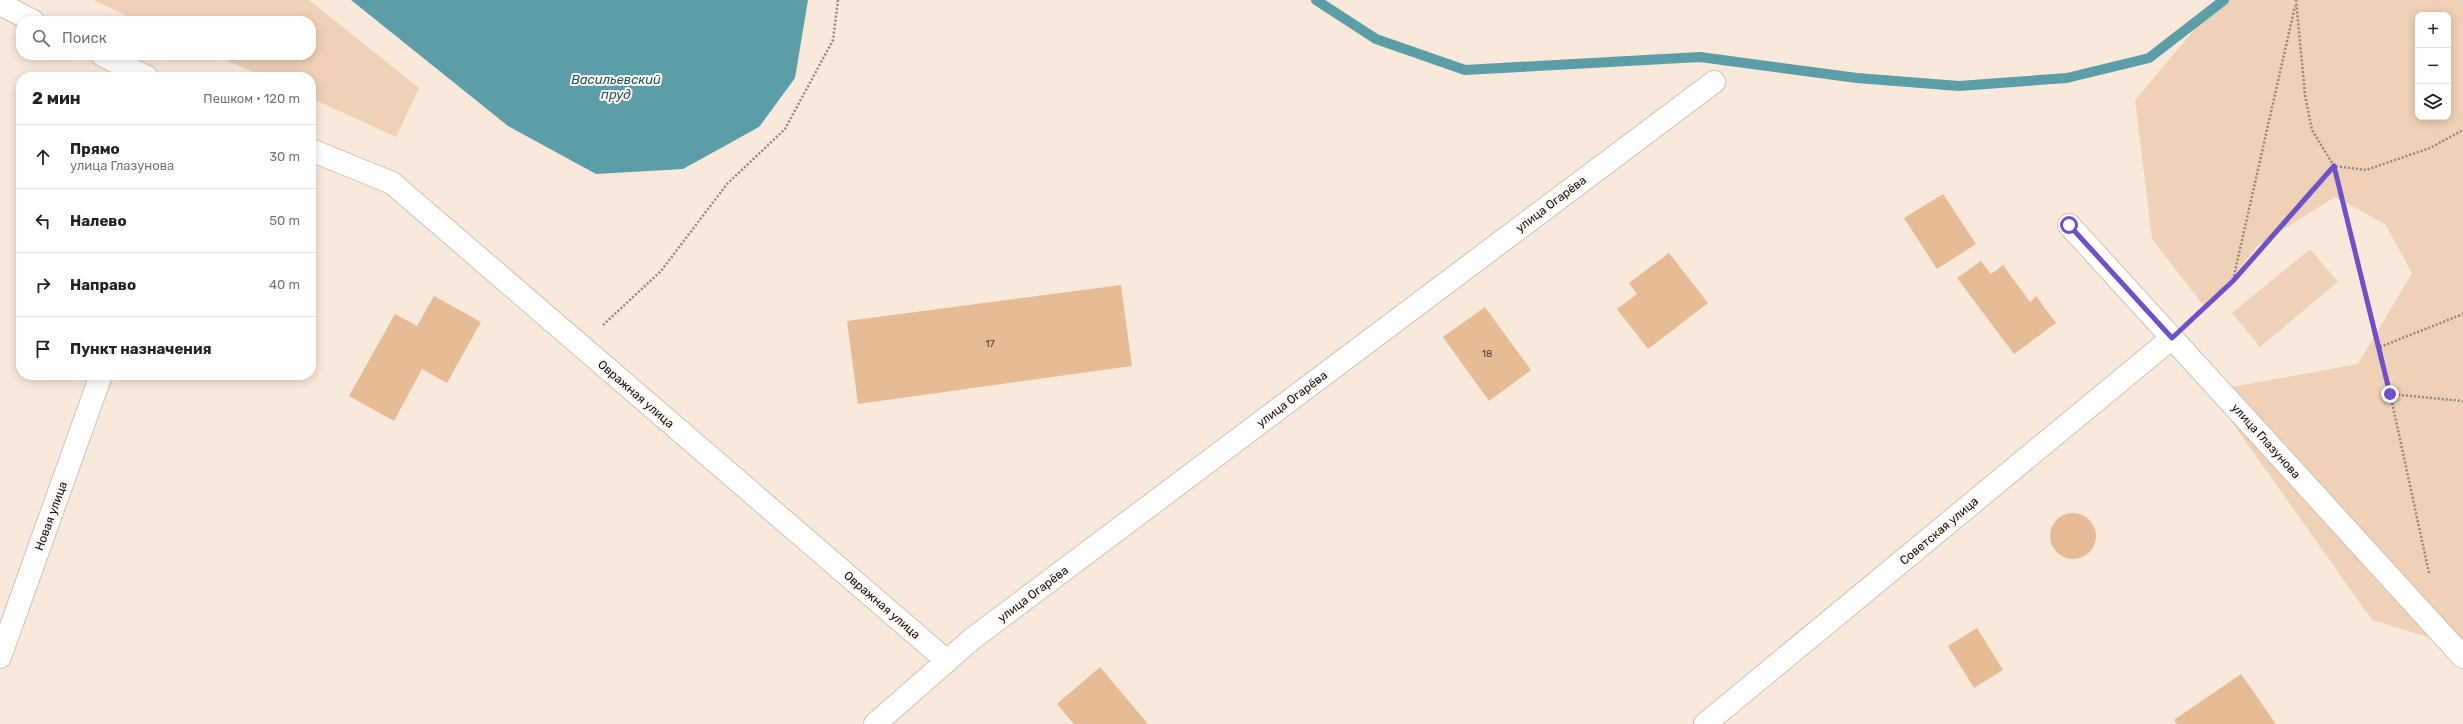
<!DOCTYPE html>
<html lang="ru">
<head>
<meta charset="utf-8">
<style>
	body { margin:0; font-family:Rubik,sans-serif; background:#f2f2f2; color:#222 }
	.controls { position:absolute; right:12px; top:12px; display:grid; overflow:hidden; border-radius:8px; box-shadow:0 2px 10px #0003 }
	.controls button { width:36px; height:36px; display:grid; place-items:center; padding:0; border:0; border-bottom:1px solid #e0e0e0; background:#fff; color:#222; font:20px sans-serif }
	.stop { position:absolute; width:12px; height:12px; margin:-9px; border:3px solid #6e50c9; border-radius:50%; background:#fff }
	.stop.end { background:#6e50c9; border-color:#fff; box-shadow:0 1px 4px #0008 }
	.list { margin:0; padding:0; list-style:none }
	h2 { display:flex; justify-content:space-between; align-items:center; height:52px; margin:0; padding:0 16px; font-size:17px }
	h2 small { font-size:13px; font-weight:400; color:#767676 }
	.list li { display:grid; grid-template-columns:26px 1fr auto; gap:12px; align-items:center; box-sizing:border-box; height:64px; padding:0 16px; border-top:1px solid #e0e0e0 }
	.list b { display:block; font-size:15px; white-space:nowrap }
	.list p { margin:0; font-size:13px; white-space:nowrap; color:#767676 }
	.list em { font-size:13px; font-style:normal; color:#767676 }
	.icon { flex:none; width:22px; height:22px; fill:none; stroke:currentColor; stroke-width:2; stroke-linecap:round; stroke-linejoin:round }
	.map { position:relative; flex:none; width:2463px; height:724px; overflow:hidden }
	.search { position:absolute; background:#fff; box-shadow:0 2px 10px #0003; left:16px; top:16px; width:300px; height:44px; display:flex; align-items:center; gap:10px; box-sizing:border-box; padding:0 14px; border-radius:16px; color:#767676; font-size:15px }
	.panel { position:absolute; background:#fff; box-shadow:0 2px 10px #0003; left:16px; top:72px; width:300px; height:308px; border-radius:16px }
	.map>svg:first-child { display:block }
	.green { fill:#efd1b7; fill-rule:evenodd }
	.water { fill:#5b9ea7 }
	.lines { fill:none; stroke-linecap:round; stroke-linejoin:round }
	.stream { stroke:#5b9ea7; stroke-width:10 }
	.building { fill:#e6bc97 }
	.street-casing { stroke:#d0c1b4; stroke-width:24 }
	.path { stroke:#93887e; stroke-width:2.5; stroke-dasharray:2 2; stroke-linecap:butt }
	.street { stroke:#fff; stroke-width:22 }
	.route { stroke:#6e50c9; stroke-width:5 }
	.labels { text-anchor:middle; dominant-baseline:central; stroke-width:4; stroke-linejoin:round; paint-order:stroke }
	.number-label { font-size:10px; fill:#4b3c30 }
	.street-label { font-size:12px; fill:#17120d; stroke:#fff8f3 }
	.water-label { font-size:13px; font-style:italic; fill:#205960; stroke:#fff8f3 }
</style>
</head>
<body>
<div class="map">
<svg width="2463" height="724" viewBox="0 0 2463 724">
	<rect width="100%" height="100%" fill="#f9e9db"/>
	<g class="green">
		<polygon points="93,0 309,0 419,88 396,137 311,98 311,77 264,77 215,55 311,55 311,21 139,21"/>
		<path d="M 2216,0 L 2463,0 L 2463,653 L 2454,645 L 2372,620 L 2210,391 L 2358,364 L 2412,273 L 2385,224 L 2335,197 L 2257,246 L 2207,310 L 2152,239 L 2135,100 L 2216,4 ZM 2418,15 L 2448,15 L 2448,117 L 2418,117 Z"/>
		<polygon points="2310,249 2338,282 2260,347 2232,313"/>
	</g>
	<polygon class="water" points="351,0 808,0 795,78 759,127 683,169 596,174 508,126"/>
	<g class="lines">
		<polyline class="stream" points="1316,0 1376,39 1465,70 1700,57 1857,78 1959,86 2067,78 2149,58 2224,0"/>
	</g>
	<g class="building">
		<polygon points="1943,194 1976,244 1937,269 1904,218"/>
		<polygon points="1669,253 1708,303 1648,349 1617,309 1637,294 1629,283"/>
		<polygon points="1981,261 1991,274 2003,265 2030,302 2036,296 2056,323 2014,354 1957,278"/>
		<polygon points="1121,285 1132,366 858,404 847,321"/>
		<polygon points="434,296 481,322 447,383 422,369 394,421 349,396 395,314 417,326"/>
		<polygon points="1485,307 1531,370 1489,401 1443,337"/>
		<circle cx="2073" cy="536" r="23"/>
		<polygon points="1977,628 2003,670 1974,688 1948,646"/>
		<polygon points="1100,667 1148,724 1074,724 1057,704"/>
		<polygon points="2241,674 2276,724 2177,724 2174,720"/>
	</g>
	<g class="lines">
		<g class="street-casing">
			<g id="street">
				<polyline points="0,4 33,21"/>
				<polyline points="102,55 147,77"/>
				<polyline points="311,150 392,183 947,661"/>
				<polyline points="2069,225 2463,657"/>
				<polyline points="0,657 101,375"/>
				<polyline points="875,724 972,639 1714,82"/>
				<polyline points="1705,724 2172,338"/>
			</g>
		</g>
		<g class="path">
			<polyline points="2233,280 2295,6"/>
			<polyline points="2193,319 2233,281 2334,166 2312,130 2305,95 2296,0"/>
			<polyline points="603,325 661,271 727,184 785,129 833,40 838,0"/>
			<polyline points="2380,347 2463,314"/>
			<polyline points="2390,394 2463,401"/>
			<polyline points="2429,573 2380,347 2334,166 2366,170 2430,148 2463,130"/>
		</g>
		<use href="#street" class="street"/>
	</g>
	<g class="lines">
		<polyline class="route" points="2069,225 2172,338 2233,281 2334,166 2390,394"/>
	</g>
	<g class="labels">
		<g class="number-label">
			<text x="990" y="344">17</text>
			<text x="1487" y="354">18</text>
		</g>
		<g class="street-label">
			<text transform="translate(1551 204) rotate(-37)">улица Огарёва</text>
			<text transform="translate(636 394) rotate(41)">Овражная улица</text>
			<text transform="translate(1292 399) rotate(-37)">улица Огарёва</text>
			<text transform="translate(2266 441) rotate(48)">улица Глазунова</text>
			<text transform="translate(51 516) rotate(-70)">Новая улица</text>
			<text transform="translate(1939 531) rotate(-40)">Советская улица</text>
			<text transform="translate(1033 594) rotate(-37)">улица Огарёва</text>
			<text transform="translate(882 605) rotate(41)">Овражная улица</text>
		</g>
		<g class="water-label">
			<text x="616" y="79">Васильевский<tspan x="616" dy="15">пруд</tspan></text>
		</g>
	</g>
</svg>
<div class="controls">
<button>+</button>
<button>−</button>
<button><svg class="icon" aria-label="layers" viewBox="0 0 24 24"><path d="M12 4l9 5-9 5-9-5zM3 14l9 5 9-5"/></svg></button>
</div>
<div class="stop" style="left:2069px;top:225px"></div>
<div class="stop end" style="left:2390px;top:394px"></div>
<div class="search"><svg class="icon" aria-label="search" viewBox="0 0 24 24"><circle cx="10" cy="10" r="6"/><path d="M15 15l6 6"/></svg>Поиск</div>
<section class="panel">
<h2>2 мин<small>Пешком · 120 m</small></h2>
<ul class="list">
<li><svg class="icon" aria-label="ahead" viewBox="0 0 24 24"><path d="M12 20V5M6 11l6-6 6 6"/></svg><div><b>Прямо</b><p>улица Глазунова</p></div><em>30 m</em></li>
<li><svg class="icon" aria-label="left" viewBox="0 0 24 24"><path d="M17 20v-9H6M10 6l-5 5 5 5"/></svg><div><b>Налево</b></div><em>50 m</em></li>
<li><svg class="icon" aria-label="right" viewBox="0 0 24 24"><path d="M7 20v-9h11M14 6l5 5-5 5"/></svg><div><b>Направо</b></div><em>40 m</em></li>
<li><svg class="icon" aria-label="arrive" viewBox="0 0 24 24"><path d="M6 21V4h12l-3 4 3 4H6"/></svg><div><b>Пункт назначения</b></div></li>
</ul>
</section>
</div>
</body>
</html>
